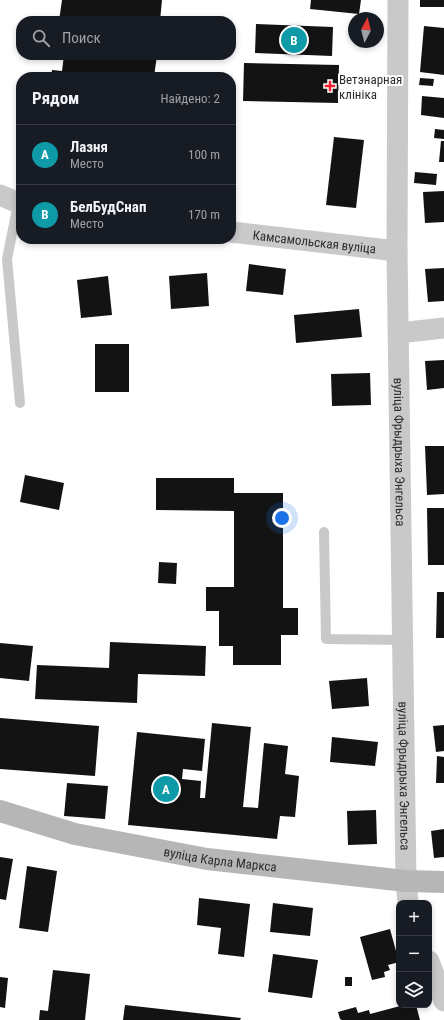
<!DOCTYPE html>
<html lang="ru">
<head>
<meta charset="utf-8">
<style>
	body { margin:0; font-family:"Roboto Condensed",sans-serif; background:#242831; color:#f1f3f6 }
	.controls { position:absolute; right:12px; bottom:12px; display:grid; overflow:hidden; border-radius:8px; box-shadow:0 2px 6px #0003 }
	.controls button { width:36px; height:36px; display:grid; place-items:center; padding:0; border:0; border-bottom:1px solid #363941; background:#171b24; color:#f1f3f6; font:20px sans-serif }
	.compass { position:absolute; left:348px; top:12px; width:36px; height:36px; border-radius:50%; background:#171b24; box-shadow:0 2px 6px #0003; rotate:7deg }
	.you { position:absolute; left:282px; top:518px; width:14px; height:14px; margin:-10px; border:3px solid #fff; border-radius:50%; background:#1a73e8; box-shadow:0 0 0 6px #1a73e833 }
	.badge { display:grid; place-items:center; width:26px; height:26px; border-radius:50%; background:#0b8043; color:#fff; font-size:13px; font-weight:700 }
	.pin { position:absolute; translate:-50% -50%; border:2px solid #fff; box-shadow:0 1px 4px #0006 }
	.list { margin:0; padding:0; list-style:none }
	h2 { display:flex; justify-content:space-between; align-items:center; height:52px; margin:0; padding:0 16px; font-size:17px }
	h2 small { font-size:13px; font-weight:400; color:#9ea1a6 }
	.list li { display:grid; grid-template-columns:26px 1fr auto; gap:12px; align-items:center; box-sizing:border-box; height:60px; padding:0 16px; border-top:1px solid #363941 }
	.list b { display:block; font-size:15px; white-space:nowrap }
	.list p { margin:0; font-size:13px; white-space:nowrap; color:#9ea1a6 }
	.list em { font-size:13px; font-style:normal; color:#9ea1a6 }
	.icon { flex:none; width:22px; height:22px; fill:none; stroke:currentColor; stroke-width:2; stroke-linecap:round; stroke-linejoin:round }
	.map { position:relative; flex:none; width:444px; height:1020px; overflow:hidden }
	.search { position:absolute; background:#171b24; box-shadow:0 2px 6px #0003; left:16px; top:16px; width:220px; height:44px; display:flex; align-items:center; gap:10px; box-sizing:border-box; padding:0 14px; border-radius:16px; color:#9ea1a6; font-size:15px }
	.panel { position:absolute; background:#171b24; box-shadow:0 2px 6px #0003; left:16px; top:72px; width:220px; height:172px; border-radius:16px }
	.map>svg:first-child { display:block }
	.building { fill:#131313 }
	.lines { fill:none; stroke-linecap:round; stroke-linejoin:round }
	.lane { stroke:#c9c9c9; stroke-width:10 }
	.street { stroke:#c9c9c9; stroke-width:21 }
	.secondary { stroke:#b6b6b6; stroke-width:22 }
	.poi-dot { fill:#f21f2f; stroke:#fff; stroke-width:1.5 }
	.labels { text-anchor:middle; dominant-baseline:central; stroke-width:4; stroke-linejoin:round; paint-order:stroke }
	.poi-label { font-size:13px; fill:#2c2c2c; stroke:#fff; text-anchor:start }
	.street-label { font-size:13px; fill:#2c2c2c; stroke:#fff }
</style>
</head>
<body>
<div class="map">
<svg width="444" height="1020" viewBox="0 0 444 1020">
	<rect width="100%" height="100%" fill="#fff"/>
	<g class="building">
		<polygon points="62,0 162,0 160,21 59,21"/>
		<polygon points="311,0 361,0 359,14 310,9"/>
		<rect x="420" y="0" width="24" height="7"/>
		<polygon points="256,24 333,27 332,56 255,53"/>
		<polygon points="424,26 444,28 444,75 420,72"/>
		<polygon points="64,55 157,55 154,77 51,77 52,70 62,71"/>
		<polygon points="244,63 339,65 338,103 243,101"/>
		<polygon points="420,78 434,79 433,86 419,85"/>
		<polygon points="422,96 444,98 444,118 421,115"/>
		<polygon points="435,129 444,130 444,139 434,138"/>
		<polygon points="334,137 364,140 356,208 326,205"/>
		<polygon points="441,141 444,141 444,162 439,162"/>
		<polygon points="415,172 437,174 436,185 414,183"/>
		<polygon points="444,191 444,222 425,223 423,192"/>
		<polygon points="249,264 286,269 283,295 246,291"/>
		<polygon points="444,268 444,301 428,302 425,269"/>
		<polygon points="207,273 209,306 171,309 169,276"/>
		<polygon points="108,276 112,315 81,318 77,280"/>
		<polygon points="359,309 362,337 296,343 294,315"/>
		<rect x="95" y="344" width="34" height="48"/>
		<polygon points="444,360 444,388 427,390 425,361"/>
		<polygon points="370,373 371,405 332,406 331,374"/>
		<polygon points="425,446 444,446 444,494 427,495"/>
		<polygon points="25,475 64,483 59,510 20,502"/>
		<polygon points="156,478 234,478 234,493 283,493 283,608 298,608 298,635 281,635 281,665 233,665 233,646 219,646 219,611 206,611 206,587 234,587 234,511 156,510"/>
		<polygon points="427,508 444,508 444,565 428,565"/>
		<polygon points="159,562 177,563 176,584 158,583"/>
		<polygon points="437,592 444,592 444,638 436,638"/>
		<polygon points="110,642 206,646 205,676 138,674 137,703 35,699 37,665 109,668"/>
		<polygon points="0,643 33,646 29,681 0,678"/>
		<polygon points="367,678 369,706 332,709 329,681"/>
		<polygon points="0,718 99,726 95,776 0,769"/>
		<polygon points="212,723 251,727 243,807 258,808 264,743 288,746 285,774 299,776 295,817 280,816 277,839 128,825 137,732 205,739 202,771 183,769 182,779 201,781 200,798 205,798"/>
		<polygon points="444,725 444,751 436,752 433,726"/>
		<polygon points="332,737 378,742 375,766 330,762"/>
		<polygon points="437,756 444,757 444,783 436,783"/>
		<polygon points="67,783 108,786 105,819 64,816"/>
		<polygon points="376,810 377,844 348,845 347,811"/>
		<polygon points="444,829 444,857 434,858 431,831"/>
		<polygon points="0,857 13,859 6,900 0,899"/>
		<polygon points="27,866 57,871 48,932 19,928"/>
		<polygon points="199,898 250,904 244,957 218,954 221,928 197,925"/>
		<polygon points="273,903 313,908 310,936 270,932"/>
		<polygon points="390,929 399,962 388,965 390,970 384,972 385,977 372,980 360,937"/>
		<polygon points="273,954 318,960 312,998 268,992"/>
		<polygon points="53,970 90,974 85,1020 39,1020 40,1010 48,1011"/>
		<polygon points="0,977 8,978 5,1008 0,1007"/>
		<rect x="345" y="977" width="7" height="9"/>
		<polygon points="125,1005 241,1018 240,1020 123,1020"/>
		<polygon points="404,1005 416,1005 420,1020 342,1020 340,1019 338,1012 356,1007 358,1013 369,1010 370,1014"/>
	</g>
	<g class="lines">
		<g class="lane">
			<polyline points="18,204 7,259 20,403"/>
			<polyline points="324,532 326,639 403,640"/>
		</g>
		<g class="street">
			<path id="s1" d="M 398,0 L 397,251 L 406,881 L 408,903"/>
			<polyline points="0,195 21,204"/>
			<path id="s2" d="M 231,232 L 397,251"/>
			<polyline points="399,333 444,328"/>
			<polyline points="429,961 444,1001"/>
		</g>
		<path class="secondary" id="s3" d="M 0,811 L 75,834 L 207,859 L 406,881 L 444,882"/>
	</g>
	<path class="poi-dot" d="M328 80h4v4h4v4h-4v4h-4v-4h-4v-4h4z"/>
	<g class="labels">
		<g class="poi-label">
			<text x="339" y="79">Ветэнарная<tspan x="339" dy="15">клініка</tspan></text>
		</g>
		<g class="street-label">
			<text stroke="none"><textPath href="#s2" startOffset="84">Камсамольская вуліца</textPath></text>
			<text stroke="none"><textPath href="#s1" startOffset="452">вуліца Фрыдрыха Энгельса</textPath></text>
			<text stroke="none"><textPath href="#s1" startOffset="776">вуліца Фрыдрыха Энгельса</textPath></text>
			<text stroke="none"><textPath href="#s3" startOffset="226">вуліца Карла Маркса</textPath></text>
		</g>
	</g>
</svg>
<div class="controls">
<button>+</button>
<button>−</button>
<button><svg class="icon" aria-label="layers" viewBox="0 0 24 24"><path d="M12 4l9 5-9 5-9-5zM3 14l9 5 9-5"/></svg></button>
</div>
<svg class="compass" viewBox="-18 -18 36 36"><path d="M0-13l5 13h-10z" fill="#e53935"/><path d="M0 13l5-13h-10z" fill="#9ea1a6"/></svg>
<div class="you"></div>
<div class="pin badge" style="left:166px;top:789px;background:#0f9aa8">A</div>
<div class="pin badge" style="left:294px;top:40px;background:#0f9aa8">B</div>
<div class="search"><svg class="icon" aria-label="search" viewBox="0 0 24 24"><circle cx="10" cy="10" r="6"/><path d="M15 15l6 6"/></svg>Поиск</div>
<section class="panel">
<h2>Рядом<small>Найдено: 2</small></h2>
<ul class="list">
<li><span class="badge" style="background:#0f9aa8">A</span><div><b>Лазня</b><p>Место</p></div><em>100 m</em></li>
<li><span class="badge" style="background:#0f9aa8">B</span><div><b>БелБудСнап</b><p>Место</p></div><em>170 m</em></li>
</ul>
</section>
</div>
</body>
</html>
